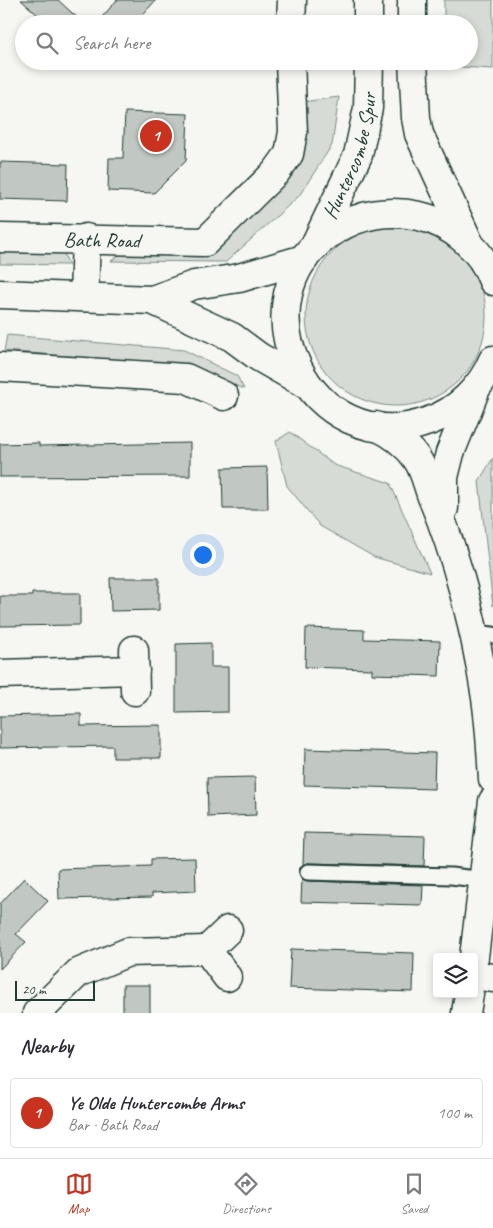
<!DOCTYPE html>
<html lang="en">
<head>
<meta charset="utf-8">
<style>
	body { margin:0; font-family:Caveat,sans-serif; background:#f2f2f3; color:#2b2b33 }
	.controls { position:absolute; right:15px; bottom:15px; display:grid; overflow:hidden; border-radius:5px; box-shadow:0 2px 8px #0003 }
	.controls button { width:45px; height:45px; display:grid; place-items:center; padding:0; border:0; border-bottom:1px solid #e1e1e2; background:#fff; color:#2b2b33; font:25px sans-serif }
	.scale { position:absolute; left:15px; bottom:12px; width:80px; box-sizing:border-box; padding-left:5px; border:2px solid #1f3d34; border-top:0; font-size:14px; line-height:18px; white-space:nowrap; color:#1f3d34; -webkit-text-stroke:4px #f6f6f2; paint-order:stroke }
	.you { position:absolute; left:202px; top:554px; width:18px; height:18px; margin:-12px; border:4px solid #fff; border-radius:50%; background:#1a73e8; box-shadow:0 0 0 8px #1a73e833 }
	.badge { display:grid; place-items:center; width:32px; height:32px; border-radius:50%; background:#c8321e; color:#fff; font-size:16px; font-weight:700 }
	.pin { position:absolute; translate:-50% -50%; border:2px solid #fff; box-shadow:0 1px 5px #0006 }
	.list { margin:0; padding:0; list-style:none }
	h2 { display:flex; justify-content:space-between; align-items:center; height:65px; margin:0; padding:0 20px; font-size:21px }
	h2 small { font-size:16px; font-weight:400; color:#7c7c81 }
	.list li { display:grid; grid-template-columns:32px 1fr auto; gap:15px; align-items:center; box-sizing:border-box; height:70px; margin:0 10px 10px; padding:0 10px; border:1px solid #e1e1e2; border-radius:5px }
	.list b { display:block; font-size:19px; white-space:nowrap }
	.list p { margin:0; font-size:16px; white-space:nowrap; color:#7c7c81 }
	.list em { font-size:16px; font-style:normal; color:#7c7c81 }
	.icon { flex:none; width:28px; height:28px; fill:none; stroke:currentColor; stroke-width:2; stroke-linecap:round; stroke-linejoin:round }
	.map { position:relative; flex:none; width:493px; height:1013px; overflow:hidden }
	.search { position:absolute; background:#fff; box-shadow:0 2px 8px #0003; left:15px; right:15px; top:15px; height:55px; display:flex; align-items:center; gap:12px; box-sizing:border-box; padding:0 18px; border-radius:28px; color:#7c7c81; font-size:19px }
	.sheet { height:145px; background:#fff }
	nav { display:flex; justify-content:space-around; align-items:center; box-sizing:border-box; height:70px; border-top:1px solid #e1e1e2; background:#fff; font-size:14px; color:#7c7c81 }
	nav a { display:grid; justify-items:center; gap:2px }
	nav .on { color:#c8321e }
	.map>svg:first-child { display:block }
	.green { fill:#d6dbd6; stroke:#7a8c85 }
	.building { fill:#c1c8c3; stroke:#1f3d34 }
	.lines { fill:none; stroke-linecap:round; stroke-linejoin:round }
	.service-casing { stroke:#1f3d34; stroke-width:19 }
	.minor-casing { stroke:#1f3d34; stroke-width:31 }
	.primary-casing { stroke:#1f3d34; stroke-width:31 }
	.motorway-casing { stroke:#1f3d34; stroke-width:31 }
	.service { stroke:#f6f6f2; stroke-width:15 }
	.minor { stroke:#f6f6f2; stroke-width:28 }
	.primary { stroke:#f6f6f2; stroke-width:28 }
	.motorway { stroke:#f6f6f2; stroke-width:28 }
	.labels { text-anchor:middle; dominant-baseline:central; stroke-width:4; stroke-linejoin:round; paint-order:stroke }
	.street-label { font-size:21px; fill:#1f3d34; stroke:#f6f6f2 }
</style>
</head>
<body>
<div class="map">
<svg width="493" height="1013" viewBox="0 0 493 1013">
	<rect width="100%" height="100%" fill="#f6f6f2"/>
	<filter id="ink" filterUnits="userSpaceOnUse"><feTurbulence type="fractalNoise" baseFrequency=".02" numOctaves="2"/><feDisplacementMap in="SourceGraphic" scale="10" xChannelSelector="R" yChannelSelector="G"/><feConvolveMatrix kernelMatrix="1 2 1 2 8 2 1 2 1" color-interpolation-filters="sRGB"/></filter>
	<g filter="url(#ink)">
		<g class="green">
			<polygon points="444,0 493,0 493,69 444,66 444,61 469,61 469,24 444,24"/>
			<polygon points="339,97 332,145 299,196 226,262 111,261 123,252 207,253 274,189 302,102"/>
			<circle cx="396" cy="316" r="90"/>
			<polygon points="0,249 62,250 69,265 0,264"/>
			<polygon points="7,335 184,350 237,376 244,389 186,365 4,351"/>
			<polygon points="290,432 334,465 390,483 430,573 374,557 320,526 287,486 276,441"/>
			<polygon points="493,458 493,606 479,481"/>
		</g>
		<g class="building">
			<polygon points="21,0 58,0 84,24 48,24"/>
			<polygon points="117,0 156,0 134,24 96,24"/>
			<polygon points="125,112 188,114 186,161 154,193 108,191 109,158 123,158"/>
			<polygon points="0,162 68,164 67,201 0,199"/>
			<polygon points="39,443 39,446 190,443 190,476 0,477 0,444"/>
			<polygon points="267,467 268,509 223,509 222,468"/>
			<polygon points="110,578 159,578 159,610 111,611"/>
			<polygon points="32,593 80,593 80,625 0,626 0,596 32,596"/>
			<polygon points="306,628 364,630 364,639 440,641 439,676 372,674 372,669 305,667"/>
			<polygon points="211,643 211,667 228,667 228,712 176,713 176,644"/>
			<polygon points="81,714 81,726 161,725 161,758 113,758 113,746 0,748 0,716"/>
			<polygon points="305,749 435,753 434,789 304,785"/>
			<polygon points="255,777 256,815 208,817 207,778"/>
			<polygon points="304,833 425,836 424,866 308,863 303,865"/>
			<polygon points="195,858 196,891 152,893 152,897 59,899 58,869 151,866 151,859"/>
			<polygon points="24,878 48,901 16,934 26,942 0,969 0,904"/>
			<polygon points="302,879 308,881 423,885 422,905 301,902"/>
			<polygon points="291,949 414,953 413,992 289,988"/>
			<rect x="123" y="985" width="27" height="28"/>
		</g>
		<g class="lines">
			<g class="service-casing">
				<g id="service">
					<polyline points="473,633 493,635"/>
					<polyline points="308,872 451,876 485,880"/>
				</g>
			</g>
			<g class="minor-casing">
				<g id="minor">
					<polyline points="291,24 292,0"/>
					<path id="s1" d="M 0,238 L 205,242 L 276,172 L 289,154 L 293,132 L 290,61"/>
					<polyline points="84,297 86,238"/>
					<polyline points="0,367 186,378 224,396"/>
					<path d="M 376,426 C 393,434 406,443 417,459 C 425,471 427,484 432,497 C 457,556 475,629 485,692 C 490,720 491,750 493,779"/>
					<polyline points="444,508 444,477 450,453 475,391"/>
					<polyline points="134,650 135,691"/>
					<polyline points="0,674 135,670"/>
					<polyline points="474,957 493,801"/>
					<polyline points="474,975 493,978"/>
					<polyline points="227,977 207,950 228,930"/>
					<polyline points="37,1013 78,973 128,952 207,950"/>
					<polyline points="466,1013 469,994"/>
				</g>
			</g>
			<g class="primary-casing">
				<g id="primary">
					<path d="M 493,281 C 482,249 451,223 419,216 C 390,209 360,214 335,230 C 228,297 311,465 429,421 C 458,411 481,388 493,360"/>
					<polyline points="0,294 152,300 232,337 259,357 306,384"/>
					<polyline points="152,300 194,285 239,278 304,259"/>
				</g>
			</g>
			<g class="motorway-casing">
				<g id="motorway">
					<polyline points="368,0 368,24"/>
					<polyline points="412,0 412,24"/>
					<polyline points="413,61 416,118 419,134 470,245"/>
					<path id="s2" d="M 314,247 L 358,155 L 368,108 L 369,61"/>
				</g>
			</g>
			<use href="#service" class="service"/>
			<use href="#minor" class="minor"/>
			<use href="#primary" class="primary"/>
			<use href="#motorway" class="motorway"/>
		</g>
	</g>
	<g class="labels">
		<g class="street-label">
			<text stroke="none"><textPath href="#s2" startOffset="99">Huntercombe Spur</textPath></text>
			<text stroke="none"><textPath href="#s1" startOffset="102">Bath Road</textPath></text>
		</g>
	</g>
</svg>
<div class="controls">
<button><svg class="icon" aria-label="layers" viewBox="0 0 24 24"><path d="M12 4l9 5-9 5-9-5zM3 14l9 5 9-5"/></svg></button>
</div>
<div class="scale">20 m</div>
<div class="you"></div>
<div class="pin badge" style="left:156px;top:136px">1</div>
<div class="search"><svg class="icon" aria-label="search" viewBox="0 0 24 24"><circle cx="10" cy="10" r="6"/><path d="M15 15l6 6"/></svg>Search here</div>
</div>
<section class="sheet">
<h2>Nearby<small></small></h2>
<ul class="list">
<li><span class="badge">1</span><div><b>Ye Olde Huntercombe Arms</b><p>Bar · Bath Road</p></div><em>100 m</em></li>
</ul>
</section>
<nav>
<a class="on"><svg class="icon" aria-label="map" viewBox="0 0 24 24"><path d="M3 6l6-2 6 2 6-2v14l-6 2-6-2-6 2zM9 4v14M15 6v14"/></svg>Map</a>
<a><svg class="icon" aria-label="directions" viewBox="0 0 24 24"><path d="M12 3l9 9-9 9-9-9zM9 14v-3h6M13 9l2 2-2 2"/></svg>Directions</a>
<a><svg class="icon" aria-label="saved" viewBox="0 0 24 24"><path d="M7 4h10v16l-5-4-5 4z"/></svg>Saved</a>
</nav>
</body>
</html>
